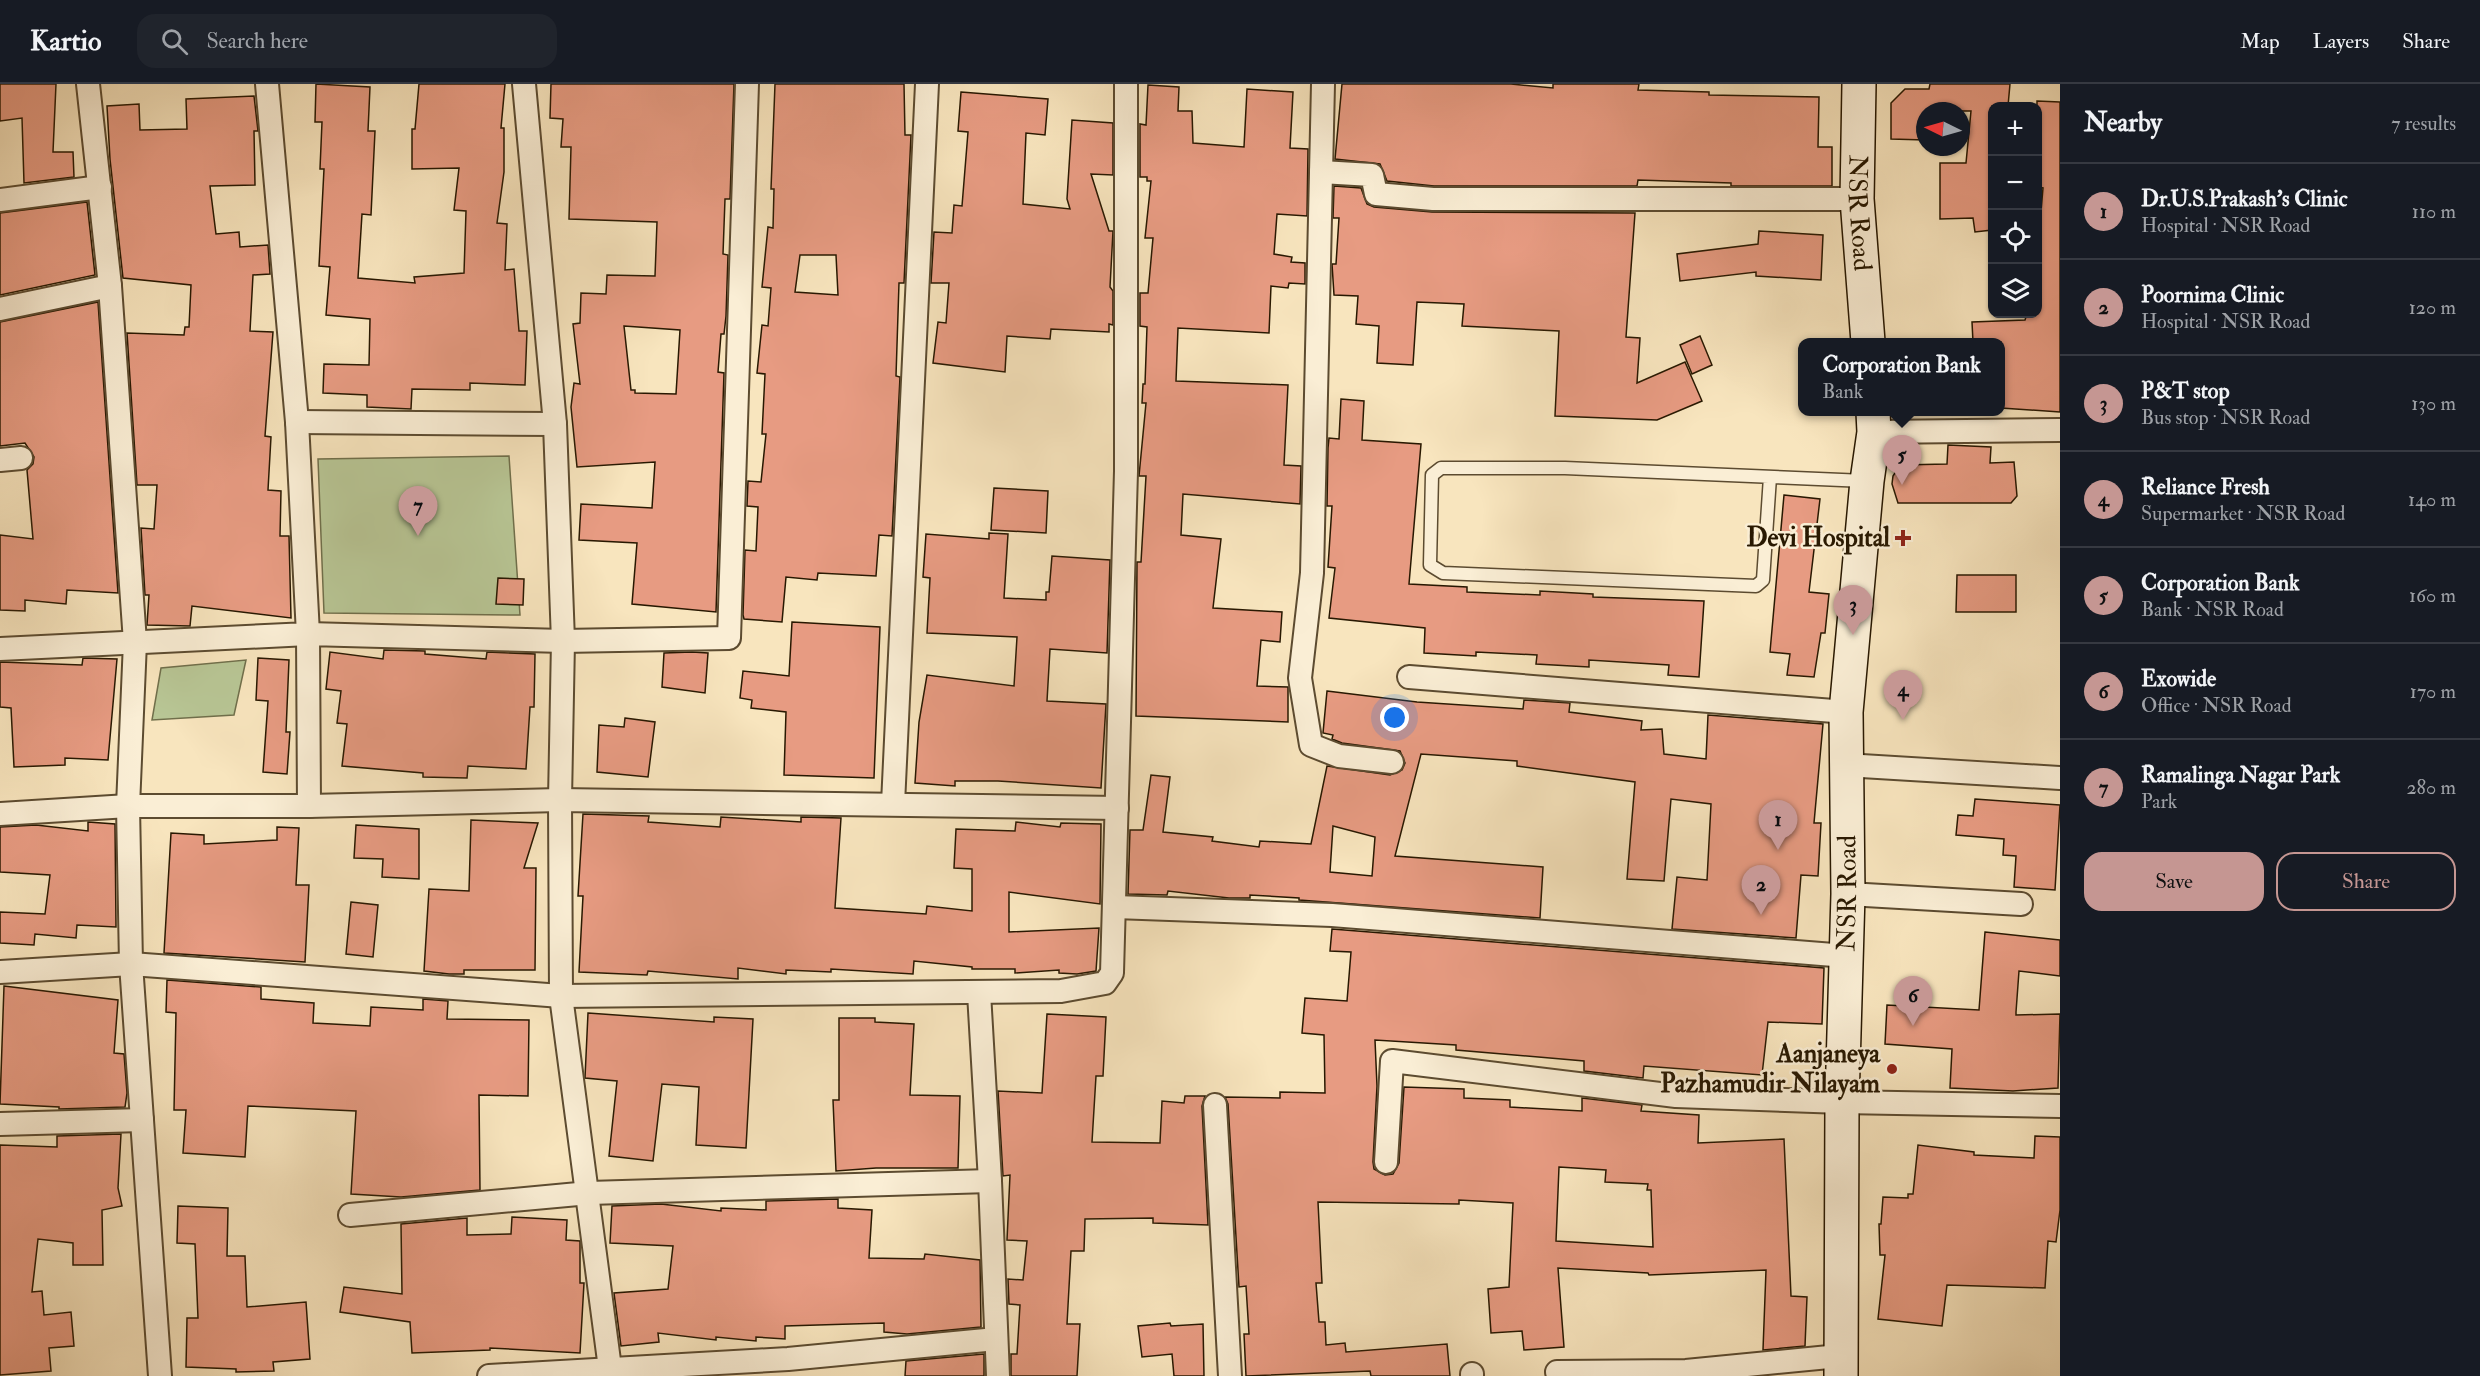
<!DOCTYPE html>
<html lang="en">
<head>
<meta charset="utf-8">
<style>
	body { margin:0; font-family:"IM FELL Double Pica",serif; background:#20242c; color:#f1f3f6 }
	.controls { position:absolute; right:18px; top:18px; display:grid; overflow:hidden; border-radius:12px; box-shadow:0 2px 4px #0004 }
	.controls button { width:54px; height:54px; display:grid; place-items:center; padding:0; border:0; border-bottom:2px solid #363941; background:#171b24; color:#f1f3f6; font:30px sans-serif }
	.compass { position:absolute; left:1916px; top:18px; width:54px; height:54px; border-radius:50%; background:#171b24; box-shadow:0 2px 4px #0004; rotate:275deg }
	.you { position:absolute; left:1395px; top:634px; width:21px; height:21px; margin:-15px; border:4px solid #fff; border-radius:50%; background:#1a73e8; box-shadow:0 0 0 9px #1a73e833 }
	.badge { display:grid; place-items:center; width:39px; height:39px; border-radius:50%; background:#c59692; color:#111; font-size:20px; font-weight:700 }
	.pin { position:absolute; translate:-50% -50px; filter:drop-shadow(0 2px 3px #0008) }
	.pin::after { content:''; position:absolute; top:32px; width:21px; height:18px; background:inherit; clip-path:polygon(0 0,100% 0,50% 100%) }
	.popup { position:absolute; left:1798px; top:254px; width:207px; height:78px; box-sizing:border-box; display:grid; place-content:center; border-radius:12px; background:#171b24; filter:drop-shadow(0 2px 4px #0005); font-size:20px; white-space:nowrap; color:#9ea1a6 }
	.popup b { font-size:22px; color:#f1f3f6 }
	.popup::after { content:''; position:absolute; left:50%; top:100%; margin-left:-12px; border:12px solid transparent; border-top-color:#171b24 }
	.list { margin:0; padding:0; list-style:none }
	h2 { display:flex; justify-content:space-between; align-items:center; height:78px; margin:0; padding:0 24px; font-size:26px }
	h2 small { font-size:20px; font-weight:400; color:#9ea1a6 }
	.list li { display:grid; grid-template-columns:39px 1fr auto; gap:18px; align-items:center; box-sizing:border-box; height:96px; padding:0 24px; border-top:2px solid #363941 }
	.list b { display:block; font-size:22px; white-space:nowrap }
	.list p { margin:0; font-size:20px; white-space:nowrap; color:#9ea1a6 }
	.list em { font-size:20px; font-style:normal; color:#9ea1a6 }
	.actions { display:flex; gap:12px; padding:18px 24px }
	.actions a { flex:1; padding:14px 0; border:2px solid #c59692; border-radius:18px; text-align:center; font-size:21px; color:#c59692 }
	.actions .main { background:#c59692; color:#111 }
	.icon { flex:none; width:33px; height:33px; fill:none; stroke:currentColor; stroke-width:2; stroke-linecap:round; stroke-linejoin:round }
	.map { position:relative; flex:none; width:2060px; height:1292px; overflow:hidden }
	header { display:flex; align-items:center; gap:36px; box-sizing:border-box; height:84px; padding:0 30px; background:#171b24; border-bottom:2px solid #363941 }
	header strong { font-size:28px }
	nav { display:flex; gap:33px; margin-inline-start:auto; font-size:21px }
	.search { width:420px; height:54px; background:#20242c; display:flex; align-items:center; gap:15px; box-sizing:border-box; padding:0 21px; border-radius:18px; color:#9ea1a6; font-size:22px }
	main { display:flex }
	aside { flex:1; background:#171b24 }
	.map>svg:first-child { display:block }
	.green { fill:#b8c695; stroke:#706f4b; stroke-width:1.5 }
	.building { fill:#e79b82; stroke:#281801; stroke-width:1.5; fill-rule:evenodd }
	.lines { fill:none; stroke-linecap:round; stroke-linejoin:round }
	.service-casing { stroke:#5c4b30; stroke-width:15 }
	.minor-casing { stroke:#5c4b30; stroke-width:26 }
	.secondary-casing { stroke:#281801; stroke-width:36 }
	.service { stroke:#faeed5; stroke-width:12 }
	.minor { stroke:#faeed5; stroke-width:22 }
	.secondary { stroke:#faeed5; stroke-width:33 }
	.poi-dot { fill:#8f2418; stroke:#faeed5; stroke-width:2 }
	.labels { text-anchor:middle; dominant-baseline:central; stroke-width:5; stroke-linejoin:round; paint-order:stroke }
	.street-label { font-size:26px; fill:#281801; stroke:#faeed5 }
	.poi-label { font-size:26px; font-weight:bold; fill:#281801; stroke:#faeed5; text-anchor:end }
</style>
</head>
<body>
<header>
<strong>Kartio</strong>
<div class="search"><svg class="icon" aria-label="search" viewBox="0 0 24 24"><circle cx="10" cy="10" r="6"/><path d="M15 15l6 6"/></svg>Search here</div>
<nav><a>Map</a><a>Layers</a><a>Share</a></nav>
</header>
<main>
<div class="map">
<svg width="2060" height="1292" viewBox="0 0 2060 1292">
	<rect width="100%" height="100%" fill="#f8e5be"/>
	<filter id="stains"><feTurbulence type="fractalNoise" baseFrequency=".00333" numOctaves="4"/><feColorMatrix values="0 0 0 0 .2 0 0 0 0 .09 0 0 0 0 .02 0 0 0 .5 -.17"/></filter>
	<radialGradient id="worn" r=".72"><stop offset=".6" stop-color="#630" stop-opacity="0"/><stop offset="1" stop-color="#630" stop-opacity=".3"/></radialGradient>
	<g class="green">
		<polygon points="509,372 520,531 324,529 318,375"/>
		<polygon points="246,576 234,631 152,636 161,584"/>
	</g>
	<g class="building">
		<polygon points="0,0 56,0 53,68 73,68 74,93 24,99 22,34 0,37"/>
		<polygon points="316,0 370,3 368,47 375,47 371,131 362,130 358,194 415,199 414,193 464,189 466,127 454,126 459,84 412,85 412,45 415,45 419,0 505,0 501,44 504,44 504,88 497,139 507,140 505,186 514,185 519,247 527,247 525,301 470,299 470,306 412,305 411,325 367,323 367,311 323,309 324,280 369,281 370,235 326,231 330,183 319,182 324,85 320,85 322,38 315,38"/>
		<path d="M 551,0 L 734,0 L 730,115 L 725,115 L 723,170 L 728,171 L 726,232 L 724,250 L 721,250 L 718,288 L 724,289 L 716,528 L 632,520 L 637,459 L 579,456 L 581,420 L 652,424 L 655,378 L 577,383 L 571,323 L 574,299 L 580,300 L 573,240 L 580,239 L 581,209 L 606,210 L 607,191 L 655,192 L 657,138 L 569,135 L 571,63 L 561,63 L 563,35 L 550,34 ZM 624,242 L 680,246 L 676,310 L 635,309 L 635,306 L 631,306 Z"/>
		<path d="M 775,0 L 904,0 L 905,51 L 911,51 L 904,199 L 899,199 L 896,292 L 900,293 L 892,452 L 879,451 L 876,492 L 818,489 L 817,496 L 786,493 L 782,538 L 744,535 L 743,531 L 745,466 L 756,467 L 758,423 L 747,422 L 748,397 L 761,398 L 766,350 L 762,350 L 765,290 L 757,289 L 762,241 L 768,242 L 771,204 L 762,203 L 768,143 L 773,144 L 774,105 L 771,105 ZM 800,171 L 836,171 L 838,211 L 795,208 Z"/>
		<polygon points="1342,0 1511,0 1553,4 1553,0 1639,0 1638,6 1709,8 1709,11 1819,13 1818,63 1832,63 1832,102 1731,102 1731,99 1638,96 1637,102 1434,102 1387,97 1380,80 1335,75"/>
		<polygon points="1930,0 2010,0 2008,22 1992,22 1992,146 1975,148 1973,134 1940,135 1940,79 1966,79 1971,27 1925,27 1925,56 1891,55 1891,19 1905,5 1929,5"/>
		<polygon points="1148,1 1179,3 1178,27 1192,27 1193,59 1244,63 1247,5 1293,8 1290,64 1308,65 1307,132 1277,130 1274,170 1292,173 1291,178 1305,179 1305,200 1289,199 1288,204 1271,202 1269,249 1178,244 1176,297 1288,301 1284,381 1301,382 1300,420 1183,410 1181,451 1221,455 1213,524 1282,528 1280,558 1261,556 1257,602 1288,603 1288,638 1136,632 1137,478 1141,478 1146,392 1139,392 1146,319 1142,319 1143,300 1145,300 1147,243 1140,242 1140,209 1148,209 1153,154 1145,154 1151,97 1147,97 1147,93 1140,93 1140,40 1146,41"/>
		<polygon points="961,8 1048,15 1045,51 1026,49 1023,120 1070,125 1067,115 1072,36 1113,39 1113,91 1091,90 1109,147 1113,147 1110,203 1113,207 1113,241 1109,240 1109,248 1051,245 1050,255 1007,252 1005,288 933,279 938,238 946,239 949,199 931,199 934,148 952,149 954,121 962,122 968,48 958,47"/>
		<polygon points="254,12 258,47 254,47 255,101 210,102 216,150 239,148 240,163 268,161 270,190 253,191 250,247 273,248 265,352 271,353 268,406 281,407 280,452 289,452 291,534 192,522 190,542 147,541 149,511 145,511 141,444 154,445 157,401 137,401 127,249 184,251 185,243 189,243 191,201 123,194 110,75 107,22 139,20 140,46 187,45 186,15"/>
		<polygon points="2037,17 2060,18 2060,328 2001,324 2001,258 1973,258 1972,238 2025,236 2027,230 2037,230 2037,175 2043,104 2037,103"/>
		<polygon points="1334,102 1361,104 1367,120 1374,123 1432,128 1635,129 1626,253 1640,254 1637,299 1685,278 1702,317 1657,336 1555,332 1559,247 1462,242 1464,220 1417,218 1413,281 1377,279 1379,242 1356,240 1358,212 1334,211 1332,180 1336,180 1339,134 1333,134"/>
		<polygon points="87,118 95,191 0,211 0,129"/>
		<polygon points="1759,147 1823,151 1821,196 1756,192 1756,188 1680,197 1677,170 1758,160"/>
		<polygon points="98,218 118,509 67,506 66,520 25,516 25,527 0,526 0,451 33,455 27,386 33,380 34,373 25,359 0,362 0,238"/>
		<polygon points="1700,252 1712,281 1692,290 1680,261"/>
		<polygon points="1341,315 1364,317 1362,356 1421,360 1409,500 1467,503 1467,508 1540,511 1540,507 1593,510 1593,513 1704,517 1699,593 1668,591 1669,581 1589,576 1589,583 1536,580 1537,571 1476,568 1476,572 1424,569 1425,544 1329,534 1335,484 1328,483 1332,422 1327,422 1328,364 1329,354 1339,355"/>
		<polygon points="1948,361 1991,363 1990,379 2014,378 2017,412 2011,419 1898,419 1892,400 1893,392 1900,381 1947,380"/>
		<polygon points="994,404 1048,407 1046,449 991,446"/>
		<polygon points="1784,411 1820,415 1809,508 1829,510 1825,549 1821,549 1814,593 1787,591 1790,570 1770,568"/>
		<polygon points="989,449 1008,450 1004,514 1046,516 1046,508 1049,508 1052,472 1110,476 1107,569 1050,565 1047,617 1106,620 1101,704 998,697 955,697 955,702 915,699 919,638 927,591 1014,602 1017,553 927,549 930,494 923,493 926,450 989,455"/>
		<polygon points="1957,491 2016,491 2016,528 1956,528"/>
		<polygon points="498,494 524,495 523,521 496,520"/>
		<polygon points="792,538 880,543 874,694 784,691 786,628 751,624 752,616 740,614 743,587 789,592"/>
		<polygon points="384,566 425,567 425,570 486,575 487,568 535,570 534,623 530,623 526,685 468,682 467,694 423,693 423,689 342,682 347,640 337,639 341,607 326,605 330,568 383,575"/>
		<polygon points="692,568 708,569 705,609 662,603 664,569"/>
		<polygon points="83,574 117,575 108,676 65,674 65,681 14,683 11,624 0,623 0,578 82,581"/>
		<polygon points="258,574 289,576 286,648 290,648 287,690 263,688 268,617 256,616"/>
		<path d="M 1327,607 L 1417,618 L 1523,625 L 1524,616 L 1570,619 L 1569,628 L 1642,637 L 1641,646 L 1662,645 L 1664,670 L 1706,675 L 1708,631 L 1823,640 L 1814,739 L 1821,739 L 1818,792 L 1801,791 L 1796,854 L 1672,845 L 1677,793 L 1707,796 L 1711,720 L 1671,715 L 1664,797 L 1627,795 L 1635,698 L 1517,682 L 1517,677 L 1421,670 L 1395,772 L 1543,783 L 1540,834 L 1299,816 L 1299,814 L 1250,811 L 1250,814 L 1229,814 L 1168,807 L 1167,811 L 1128,810 L 1130,746 L 1143,746 L 1151,691 L 1170,693 L 1163,748 L 1213,753 L 1212,757 L 1259,763 L 1260,757 L 1311,760 L 1327,682 L 1390,691 L 1402,686 L 1405,679 L 1400,667 L 1342,659 L 1332,655 L 1333,651 L 1323,649 ZM 1333,742 L 1375,753 L 1372,792 L 1330,788 Z"/>
		<polygon points="625,634 655,638 648,693 597,688 599,641 624,643"/>
		<polygon points="1975,715 2060,721 2055,806 2014,803 2016,772 2003,771 2004,755 1956,751 1958,731 1973,732"/>
		<polygon points="583,730 649,732 648,738 720,743 721,733 801,738 801,733 841,734 835,824 926,830 927,822 972,827 972,785 954,784 956,745 1015,747 1016,738 1060,743 1061,739 1101,740 1100,820 1009,808 1009,848 1099,844 1096,887 1077,890 1059,889 1059,886 1015,889 1015,885 972,885 972,883 914,877 913,890 831,885 831,888 786,886 786,890 738,884 738,895 648,887 647,891 579,888 583,812 578,812"/>
		<polygon points="471,736 538,739 524,784 536,784 535,886 464,886 464,890 449,890 424,887 429,805 469,807"/>
		<polygon points="88,738 115,740 116,843 77,841 76,854 35,850 34,861 0,859 0,828 45,830 50,791 0,788 0,743 36,741 88,747"/>
		<polygon points="356,741 419,745 419,795 382,793 383,775 354,774"/>
		<polygon points="277,743 299,744 296,801 309,801 305,878 164,869 171,749 204,751 204,760 277,756"/>
		<polygon points="351,818 378,821 373,873 346,870"/>
		<path d="M 1332,845 L 1824,884 L 1822,940 L 1768,938 L 1762,991 L 1644,982 L 1643,994 L 1584,987 L 1584,977 L 1456,966 L 1456,961 L 1375,956 L 1377,1002 L 1373,1078 L 1374,1085 L 1385,1091 L 1393,1090 L 1399,1079 L 1404,1003 L 1464,1005 L 1464,1014 L 1510,1016 L 1510,1023 L 1582,1027 L 1582,1014 L 1642,1021 L 1641,1027 L 1699,1031 L 1698,1059 L 1784,1055 L 1791,1212 L 1807,1213 L 1805,1262 L 1763,1266 L 1766,1186 L 1649,1191 L 1648,1189 L 1558,1184 L 1564,1263 L 1524,1266 L 1522,1247 L 1491,1249 L 1488,1205 L 1509,1203 L 1513,1119 L 1459,1116 L 1459,1120 L 1318,1118 L 1322,1199 L 1316,1199 L 1319,1238 L 1325,1238 L 1326,1261 L 1345,1259 L 1346,1268 L 1447,1260 L 1450,1292 L 1371,1292 L 1370,1287 L 1246,1292 L 1244,1250 L 1249,1250 L 1246,1202 L 1239,1203 L 1228,1020 L 1225,1013 L 1280,1014 L 1280,1008 L 1325,1009 L 1324,951 L 1302,949 L 1305,914 L 1347,917 L 1351,868 L 1330,867 ZM 1559,1083 L 1606,1086 L 1605,1098 L 1648,1100 L 1647,1106 L 1651,1106 L 1653,1163 L 1556,1157 Z"/>
		<polygon points="1985,848 2060,856 2060,892 2019,887 2016,928 2016,931 2060,930 2058,1004 2013,1007 1950,1004 1952,965 1885,960 1887,921 1979,926"/>
		<polygon points="167,896 261,903 261,915 314,919 313,939 370,942 371,923 423,926 423,915 448,917 447,935 529,936 528,1012 479,1011 480,1106 401,1113 351,1110 356,1027 248,1022 245,1073 183,1069 186,1026 174,1026 176,929 166,928"/>
		<polygon points="4,902 118,916 114,969 124,970 127,1009 125,1023 59,1025 59,1023 0,1020"/>
		<polygon points="588,929 714,938 714,933 753,935 746,1064 696,1061 699,1003 662,1000 653,1077 609,1072 617,997 585,994"/>
		<polygon points="1047,930 1106,933 1103,992 1096,992 1092,1058 1160,1059 1162,1017 1184,1019 1185,1012 1205,1012 1202,1022 1208,1141 1153,1139 1153,1134 1085,1135 1084,1167 1071,1167 1067,1240 1080,1240 1077,1292 1011,1292 1011,1270 1017,1270 1020,1221 1009,1220 1008,1195 1023,1196 1027,1157 1007,1156 1010,1091 1003,1092 998,1007 1042,1009"/>
		<polygon points="839,934 875,934 875,938 914,940 910,1011 960,1012 958,1084 876,1084 836,1087 833,1016 839,1016"/>
		<polygon points="121,1050 118,1104 122,1122 102,1126 103,1181 73,1181 73,1159 38,1155 32,1208 42,1207 44,1231 71,1228 74,1262 49,1264 51,1287 0,1291 0,1061 57,1063 57,1052"/>
		<polygon points="2035,1052 2060,1053 2060,1126 2056,1158 2048,1157 2045,1204 1947,1201 1942,1242 1878,1235 1885,1171 1880,1171 1879,1140 1881,1140 1883,1113 1908,1114 1908,1110 1913,1110 1918,1061 1974,1068 1974,1071 2034,1074"/>
		<polygon points="838,1115 838,1124 872,1126 869,1174 924,1175 925,1170 980,1176 981,1243 907,1250 884,1248 884,1239 785,1242 785,1255 756,1253 756,1257 716,1253 716,1256 658,1249 659,1258 621,1262 614,1209 668,1205 673,1162 610,1159 612,1122 661,1120 721,1127 721,1124 766,1126 766,1117"/>
		<polygon points="178,1122 228,1124 227,1172 245,1172 247,1223 306,1218 310,1275 273,1278 274,1287 236,1288 236,1285 186,1283 187,1234 198,1234 195,1160 177,1159"/>
		<polygon points="512,1133 567,1136 566,1156 580,1157 580,1199 584,1199 580,1269 490,1264 490,1266 412,1269 410,1238 340,1228 344,1203 402,1210 401,1140 467,1134 467,1151 511,1150"/>
		<polygon points="1170,1239 1171,1242 1203,1240 1204,1292 1174,1292 1172,1270 1142,1273 1138,1242"/>
		<polygon points="984,1270 984,1292 905,1292 906,1277"/>
	</g>
	<g class="lines">
		<g class="service-casing">
			<polyline id="service" points="1770,393 1763,496 1756,502 1443,489 1430,481 1432,391 1441,384 1565,384 1865,397"/>
		</g>
		<g class="minor-casing">
			<g id="minor">
				<polyline points="88,0 110,202 135,558 128,722 131,880 160,1292"/>
				<polyline points="524,0 555,340 563,557 560,716 561,912 611,1292"/>
				<polyline points="1323,0 1312,489 1300,594 1311,661 1339,672 1392,678"/>
				<polyline points="1321,88 1372,91 1376,110 1433,115 1857,115"/>
				<polyline points="0,116 100,103"/>
				<polyline points="0,225 110,202"/>
				<polyline points="297,338 555,340"/>
				<polyline points="1874,348 2060,346"/>
				<polyline points="0,376 21,374"/>
				<polyline points="0,565 308,550 297,338 267,0"/>
				<polyline points="1409,593 1846,628"/>
				<polyline points="1845,681 2060,694"/>
				<polyline points="893,720 927,0"/>
				<polyline points="309,722 308,550 563,557 729,554 747,0"/>
				<polyline points="0,730 128,722 309,722 560,716 1117,724"/>
				<polyline points="1848,810 2021,820"/>
				<polyline points="1115,823 1332,831 1846,872"/>
				<polyline points="0,888 131,880 561,912 1061,907 1105,899 1112,889 1126,387 1126,0"/>
				<polyline points="979,909 990,1097 998,1292"/>
				<polyline points="1215,1021 1230,1292"/>
				<polyline points="0,1040 142,1036"/>
				<polyline points="1386,1078 1392,977 1676,1012 1842,1018 2060,1022"/>
				<polyline points="350,1131 589,1109 990,1097"/>
				<polyline points="1557,1288 1686,1287 1839,1272"/>
				<polyline points="1472,1290 1472,1292"/>
				<polyline points="489,1292 788,1275 996,1255"/>
			</g>
		</g>
		<g class="secondary-casing">
			<g id="secondary">
				<path id="s1" d="M 1859,0 L 1857,115 L 1868,258"/>
				<path id="s2" d="M 1841,1292 L 1842,1018 L 1848,810 L 1846,628 L 1867,397 L 1874,348 L 1873,328"/>
			</g>
		</g>
		<use href="#service" class="service"/>
		<use href="#minor" class="minor"/>
		<use href="#secondary" class="secondary"/>
	</g>
	<g class="poi-dot">
		<path d="M1900 445h6v6h6v6h-6v6h-6v-6h-6v-6h6z"/>
		<circle cx="1892" cy="985" r="6"/>
	</g>
	<g class="labels">
		<g class="street-label">
			<text stroke="none"><textPath href="#s1" startOffset="129">NSR Road</textPath></text>
			<text stroke="none"><textPath href="#s2" startOffset="483">NSR Road</textPath></text>
		</g>
		<g class="poi-label">
			<text x="1890" y="454">Devi Hospital</text>
			<text x="1880" y="970">Aanjaneya<tspan x="1880" dy="30">Pazhamudir Nilayam</tspan></text>
		</g>
	</g>
	<rect width="100%" height="100%" filter="url(#stains)"/>
	<rect width="100%" height="100%" fill="url(#worn)"/>
</svg>
<div class="controls">
<button>+</button>
<button>−</button>
<button><svg class="icon" aria-label="locate" viewBox="0 0 24 24"><circle cx="12" cy="12" r="6"/><path d="M12 2v4M12 18v4M2 12h4M18 12h4"/></svg></button>
<button><svg class="icon" aria-label="layers" viewBox="0 0 24 24"><path d="M12 4l9 5-9 5-9-5zM3 14l9 5 9-5"/></svg></button>
</div>
<svg class="compass" viewBox="-18 -18 36 36"><path d="M0-13l5 13h-10z" fill="#e53935"/><path d="M0 13l5-13h-10z" fill="#9ea1a6"/></svg>
<div class="you"></div>
<div class="pin badge" style="left:1778px;top:766px">1</div>
<div class="pin badge" style="left:1761px;top:831px">2</div>
<div class="pin badge" style="left:1853px;top:551px">3</div>
<div class="pin badge" style="left:1903px;top:636px">4</div>
<div class="pin badge" style="left:1902px;top:401px">5</div>
<div class="popup"><b>Corporation Bank</b>Bank</div>
<div class="pin badge" style="left:1913px;top:942px">6</div>
<div class="pin badge" style="left:418px;top:452px">7</div>
</div>
<aside>
<h2>Nearby<small>7 results</small></h2>
<ul class="list">
<li><span class="badge">1</span><div><b>Dr.U.S.Prakash's Clinic</b><p>Hospital · NSR Road</p></div><em>110 m</em></li>
<li><span class="badge">2</span><div><b>Poornima Clinic</b><p>Hospital · NSR Road</p></div><em>120 m</em></li>
<li><span class="badge">3</span><div><b>P&amp;T stop</b><p>Bus stop · NSR Road</p></div><em>130 m</em></li>
<li><span class="badge">4</span><div><b>Reliance Fresh</b><p>Supermarket · NSR Road</p></div><em>140 m</em></li>
<li><span class="badge">5</span><div><b>Corporation Bank</b><p>Bank · NSR Road</p></div><em>160 m</em></li>
<li><span class="badge">6</span><div><b>Exowide</b><p>Office · NSR Road</p></div><em>170 m</em></li>
<li><span class="badge">7</span><div><b>Ramalinga Nagar Park</b><p>Park</p></div><em>280 m</em></li>
</ul>
<div class="actions"><a class="main">Save</a><a>Share</a></div>
</aside>
</main>
</body>
</html>
